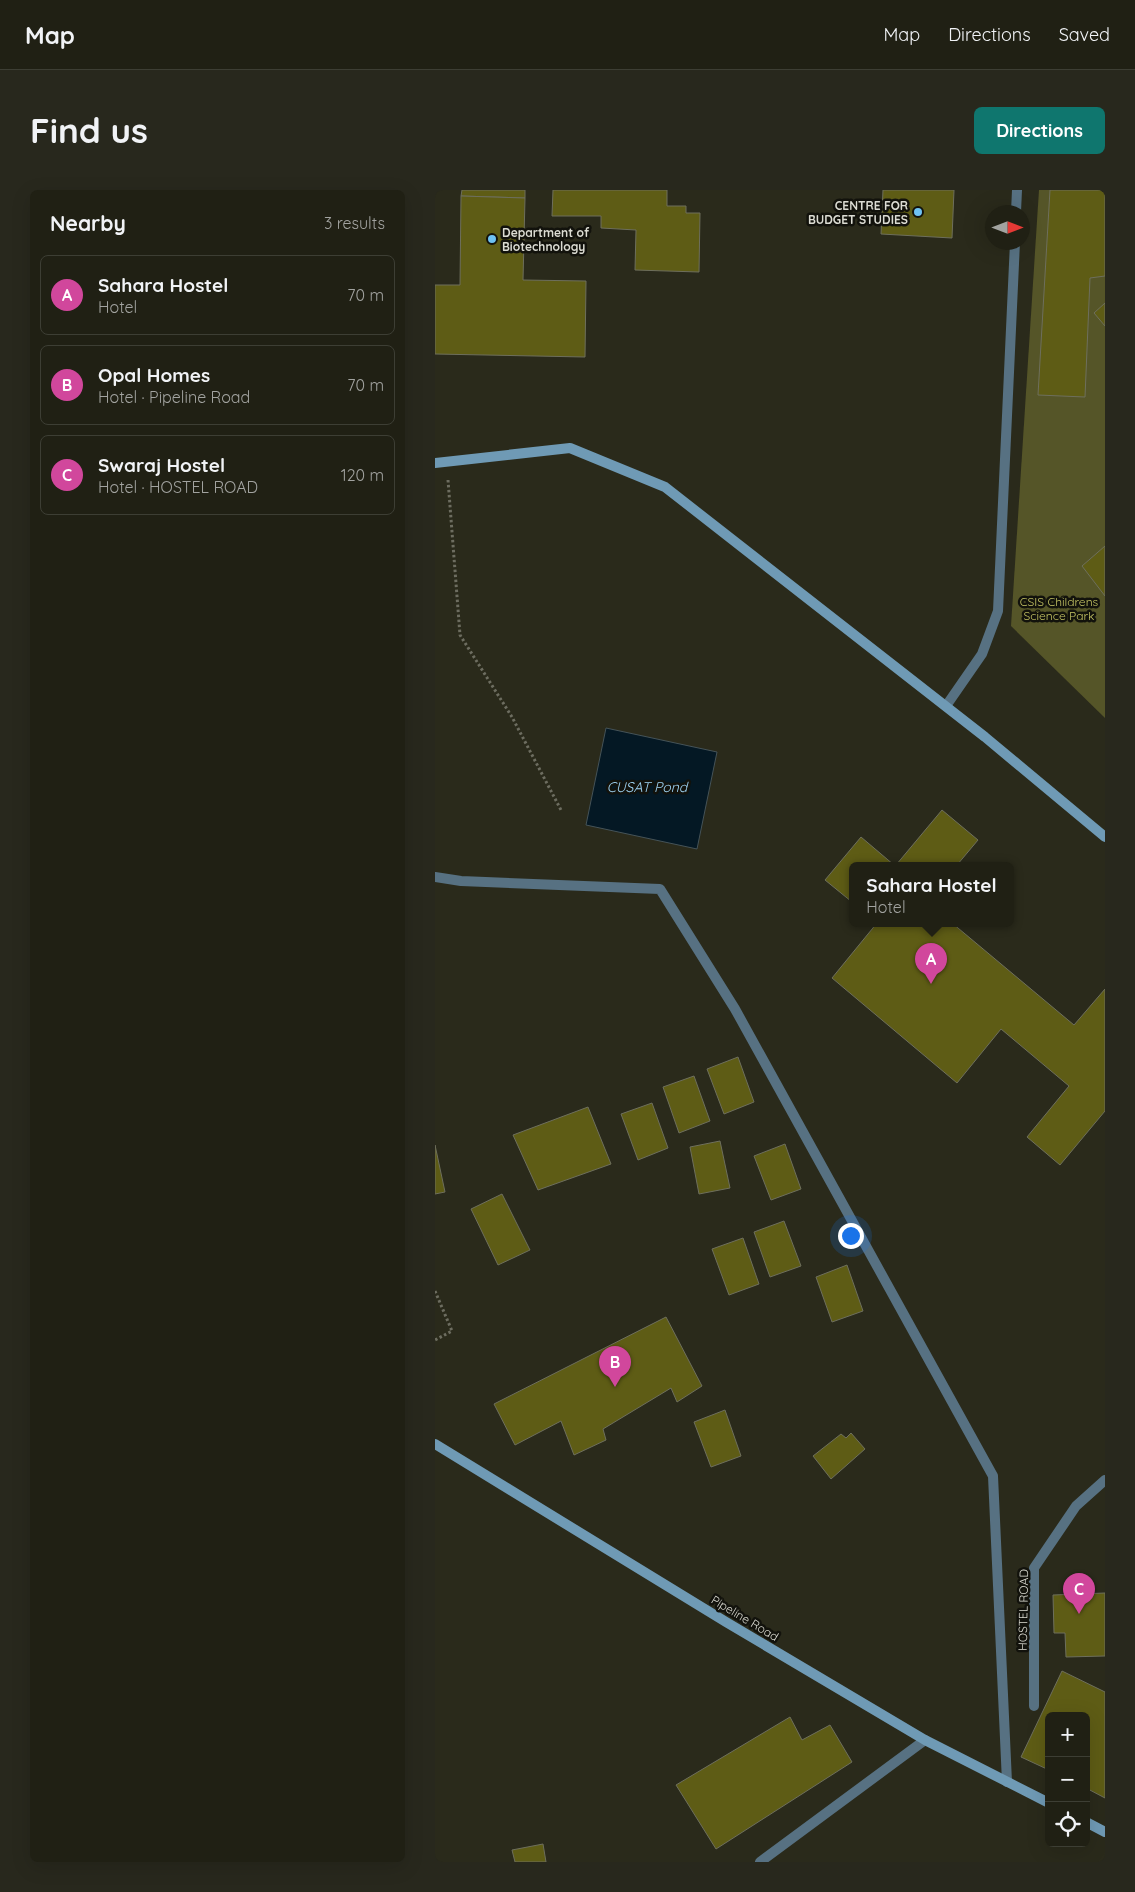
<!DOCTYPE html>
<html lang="en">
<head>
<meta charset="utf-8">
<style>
	body { margin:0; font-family:Quicksand,sans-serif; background:#28281d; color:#f1f3f6 }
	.controls { position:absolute; right:15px; bottom:15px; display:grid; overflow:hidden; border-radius:8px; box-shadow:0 5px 20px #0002 }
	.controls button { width:45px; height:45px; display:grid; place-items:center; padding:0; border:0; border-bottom:1px solid #3d3e34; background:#202014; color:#f1f3f6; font:25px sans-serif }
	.compass { position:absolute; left:550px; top:15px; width:45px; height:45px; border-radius:50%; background:#202014; box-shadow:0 5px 20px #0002; rotate:90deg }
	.you { position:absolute; left:415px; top:1045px; width:18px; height:18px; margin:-12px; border:4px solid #fff; border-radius:50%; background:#1a73e8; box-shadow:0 0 0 8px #1a73e833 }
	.badge { display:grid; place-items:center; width:32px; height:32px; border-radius:50%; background:#0f766e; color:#fff; font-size:16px; font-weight:700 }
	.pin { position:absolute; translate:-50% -41px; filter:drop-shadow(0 1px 2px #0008) }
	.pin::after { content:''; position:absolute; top:26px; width:18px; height:15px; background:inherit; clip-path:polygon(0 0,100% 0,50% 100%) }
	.popup { position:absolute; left:414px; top:672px; width:165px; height:65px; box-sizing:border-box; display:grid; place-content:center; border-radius:8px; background:#202014; filter:drop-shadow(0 1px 4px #0005); font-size:16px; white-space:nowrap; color:#a2a3a0 }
	.popup b { font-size:19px; color:#f1f3f6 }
	.popup::after { content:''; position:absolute; left:50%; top:100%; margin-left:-10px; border:10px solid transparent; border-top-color:#202014 }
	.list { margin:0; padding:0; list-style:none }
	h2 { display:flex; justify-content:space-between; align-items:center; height:65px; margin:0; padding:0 20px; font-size:21px }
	h2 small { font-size:16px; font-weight:400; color:#a2a3a0 }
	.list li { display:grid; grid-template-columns:32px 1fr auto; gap:15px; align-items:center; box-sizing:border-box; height:80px; margin:0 10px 10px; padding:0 10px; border:1px solid #3d3e34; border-radius:8px }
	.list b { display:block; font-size:19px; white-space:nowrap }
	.list p { margin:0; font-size:16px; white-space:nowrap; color:#a2a3a0 }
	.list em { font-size:16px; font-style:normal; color:#a2a3a0 }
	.icon { flex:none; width:28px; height:28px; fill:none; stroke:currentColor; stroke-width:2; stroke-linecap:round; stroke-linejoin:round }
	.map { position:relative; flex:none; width:670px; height:1672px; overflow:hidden; border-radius:8px }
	header { display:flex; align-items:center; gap:30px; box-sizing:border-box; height:70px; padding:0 25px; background:#202014; border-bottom:1px solid #3d3e34 }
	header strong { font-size:24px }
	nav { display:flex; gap:28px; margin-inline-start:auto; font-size:18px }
	.intro { display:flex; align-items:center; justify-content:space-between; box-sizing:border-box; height:120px; padding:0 30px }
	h1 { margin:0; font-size:35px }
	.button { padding:12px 22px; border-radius:8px; background:#0f766e; color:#fff; font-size:18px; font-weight:700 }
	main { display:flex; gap:30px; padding:0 30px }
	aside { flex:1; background:#202014; border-radius:8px; box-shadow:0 5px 20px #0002 }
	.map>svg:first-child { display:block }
	.green { fill:#555528 }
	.water { fill:#041824; stroke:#455358 }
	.building { fill:#5e5c15; stroke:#6e6f5d }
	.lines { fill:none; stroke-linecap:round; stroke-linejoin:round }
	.path { stroke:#6d6d60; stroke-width:3; stroke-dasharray:2.5 2.5; stroke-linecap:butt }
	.lane { stroke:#577182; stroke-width:10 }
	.street { stroke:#577182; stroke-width:10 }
	.secondary { stroke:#6f9ab5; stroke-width:10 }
	.poi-dot { fill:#6ec2f3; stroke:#12120c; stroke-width:2 }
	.labels { text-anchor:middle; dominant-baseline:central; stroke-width:5; stroke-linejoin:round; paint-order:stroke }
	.poi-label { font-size:12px; font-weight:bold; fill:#dcdcd3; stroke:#12120c; text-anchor:end }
	.park-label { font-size:12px; fill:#c5c464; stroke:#12120c }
	.street-label { font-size:12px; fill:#dcdcd3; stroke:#12120c }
	.water-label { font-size:14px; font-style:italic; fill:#9ed3f4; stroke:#12120c }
</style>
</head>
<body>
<header>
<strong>Map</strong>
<nav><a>Map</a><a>Directions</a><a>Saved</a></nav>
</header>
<div class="intro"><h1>Find us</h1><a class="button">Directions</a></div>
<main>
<aside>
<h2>Nearby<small>3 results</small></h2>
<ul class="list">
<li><span class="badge" style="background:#d1479c">A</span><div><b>Sahara Hostel</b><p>Hotel</p></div><em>70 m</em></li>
<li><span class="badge" style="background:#d1479c">B</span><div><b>Opal Homes</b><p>Hotel · Pipeline Road</p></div><em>70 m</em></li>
<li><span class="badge" style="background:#d1479c">C</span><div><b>Swaraj Hostel</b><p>Hotel · HOSTEL ROAD</p></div><em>120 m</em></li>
</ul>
</aside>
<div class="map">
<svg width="670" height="1672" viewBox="0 0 670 1672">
	<rect width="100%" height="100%" fill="#2a2a1b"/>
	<polygon class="green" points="604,0 670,0 670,528 576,436"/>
	<polygon class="water" points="171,538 282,562 262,659 151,635"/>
	<g class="building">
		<polygon points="27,0 90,0 90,8 26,6"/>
		<polygon points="118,0 232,0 232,16 251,16 251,23 265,23 264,82 200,80 201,40 166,38 166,26 117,26"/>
		<polygon points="448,0 519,0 517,48 446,44"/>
		<polygon points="615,0 670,0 670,86 655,88 650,207 603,205"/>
		<polygon points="26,6 90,8 88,90 151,91 150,167 0,164 0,95 25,95"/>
		<polygon points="670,113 670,136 659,123"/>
		<polygon points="670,356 670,406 647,376"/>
		<polygon points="507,620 543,650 522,675 461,675"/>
		<polygon points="426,647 459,675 417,675 417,712 390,690"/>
		<polygon points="442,733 517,733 639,835 670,799 670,921 625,975 592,947 634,896 566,839 522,893 397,788"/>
		<polygon points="303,867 319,912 289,924 272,879"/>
		<polygon points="259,886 275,931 244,943 228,897"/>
		<polygon points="217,913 233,958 203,970 186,924"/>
		<polygon points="153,917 176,974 103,1000 78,945"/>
		<polygon points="285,951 295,998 264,1004 255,957"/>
		<polygon points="350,954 366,999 336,1010 319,966"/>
		<polygon points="0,955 10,1002 0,1004"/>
		<polygon points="67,1004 95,1060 63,1075 36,1019"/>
		<polygon points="349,1031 366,1076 335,1087 319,1042"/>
		<polygon points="308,1048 324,1094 294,1105 277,1059"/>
		<polygon points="412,1075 428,1121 397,1132 381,1087"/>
		<polygon points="231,1127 267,1196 242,1212 236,1198 168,1239 171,1250 139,1265 126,1231 80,1255 59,1214"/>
		<polygon points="290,1220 306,1266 276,1277 259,1232"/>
		<polygon points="416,1243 430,1259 396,1289 378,1266 406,1244 411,1248"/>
		<polygon points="670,1403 670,1466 631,1467 630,1443 619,1443 618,1405"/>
		<polygon points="627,1481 670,1502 670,1608 651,1598 651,1526 614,1526 614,1580 586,1567"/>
		<polygon points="355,1527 367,1550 395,1535 417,1572 281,1659 241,1595"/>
		<polygon points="108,1654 111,1672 80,1672 77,1660"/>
	</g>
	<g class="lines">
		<g class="path">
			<polyline points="13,290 25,445 77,527 126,620"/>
			<polyline points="0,1101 17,1141 0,1150"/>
		</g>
		<g class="lane">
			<polyline points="581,22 582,0"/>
			<polyline points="511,516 547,464 563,421 580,52"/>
		</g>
		<g class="street">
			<polyline points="0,687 26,691 225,699 300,819 558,1286 572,1592"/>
			<polyline points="599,1516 599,1378 641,1316 670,1290"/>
			<polyline points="325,1672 490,1550"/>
		</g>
		<g class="secondary">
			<polyline points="0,273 135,258 230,297 550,547 670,647"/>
			<polyline points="0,1254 291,1432 490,1550 614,1613"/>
			<polyline points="651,1632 670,1642"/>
		</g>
	</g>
	<g class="poi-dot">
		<circle cx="483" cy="22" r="5"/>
		<circle cx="57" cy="49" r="5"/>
	</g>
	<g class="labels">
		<g class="poi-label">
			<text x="473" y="15">CENTRE FOR<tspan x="473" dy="14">BUDGET STUDIES</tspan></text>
			<text x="67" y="42" text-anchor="start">Department of<tspan x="67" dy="14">Biotechnology</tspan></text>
		</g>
		<g class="park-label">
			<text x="624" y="411">CSIS Childrens<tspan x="624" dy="14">Science Park</tspan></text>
		</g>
		<g class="street-label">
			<text transform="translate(588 1420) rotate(-89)">HOSTEL ROAD</text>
			<text transform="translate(310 1428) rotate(31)">Pipeline Road</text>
		</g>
		<g class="water-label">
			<text x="212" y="597">CUSAT Pond</text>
		</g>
	</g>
</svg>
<div class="controls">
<button>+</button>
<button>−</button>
<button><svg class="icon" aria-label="locate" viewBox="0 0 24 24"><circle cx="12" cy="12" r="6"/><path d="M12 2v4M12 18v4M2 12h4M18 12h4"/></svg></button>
</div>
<svg class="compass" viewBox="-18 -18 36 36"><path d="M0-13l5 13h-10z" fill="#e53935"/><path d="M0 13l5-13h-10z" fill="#a2a3a0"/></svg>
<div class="you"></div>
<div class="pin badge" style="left:496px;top:794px;background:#d1479c">A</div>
<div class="popup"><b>Sahara Hostel</b>Hotel</div>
<div class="pin badge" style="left:180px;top:1197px;background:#d1479c">B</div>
<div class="pin badge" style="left:644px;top:1424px;background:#d1479c">C</div>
</div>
</main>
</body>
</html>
